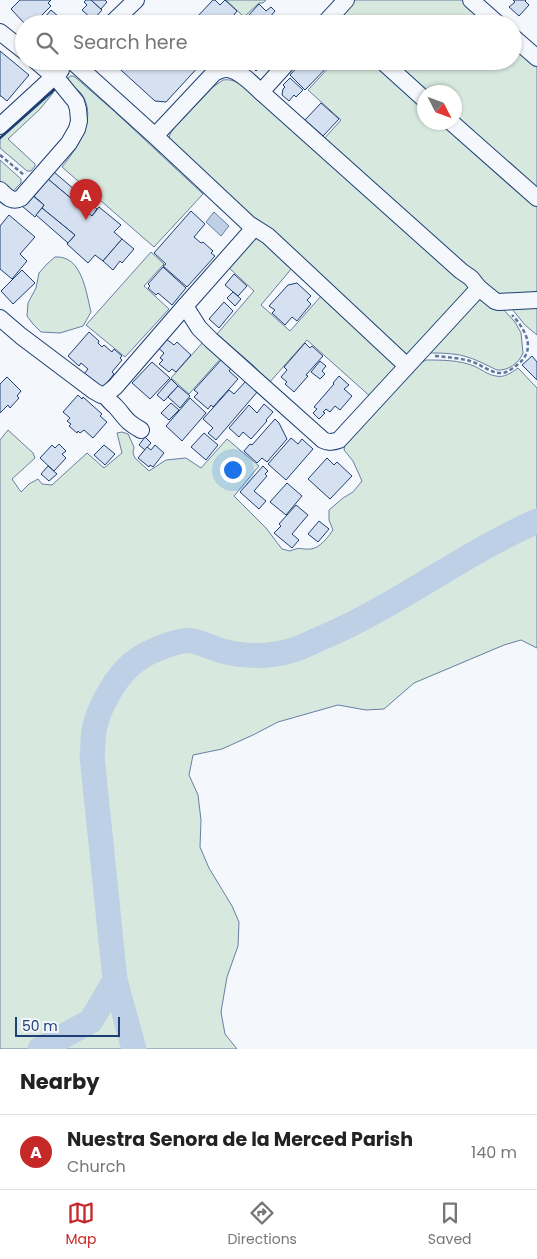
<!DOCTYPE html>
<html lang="en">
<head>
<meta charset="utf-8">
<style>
	body { margin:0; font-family:Poppins,sans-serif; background:#f6f6f6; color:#222 }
	.compass { position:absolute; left:417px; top:85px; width:45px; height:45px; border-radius:50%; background:#fff; box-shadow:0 1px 4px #0004; rotate:132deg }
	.scale { position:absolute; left:15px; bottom:12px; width:105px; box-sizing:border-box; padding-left:5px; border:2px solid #1d3f73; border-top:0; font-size:14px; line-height:18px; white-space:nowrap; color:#1d3f73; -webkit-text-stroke:4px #f4f7fb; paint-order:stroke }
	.you { position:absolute; left:232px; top:469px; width:18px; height:18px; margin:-12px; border:4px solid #fff; border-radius:50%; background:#1a73e8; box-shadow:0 0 0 8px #1a73e833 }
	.badge { display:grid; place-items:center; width:32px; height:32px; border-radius:50%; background:#c62828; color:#fff; font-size:16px; font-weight:700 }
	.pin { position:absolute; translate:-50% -41px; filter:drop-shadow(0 1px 2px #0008) }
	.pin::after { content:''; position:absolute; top:26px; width:18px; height:15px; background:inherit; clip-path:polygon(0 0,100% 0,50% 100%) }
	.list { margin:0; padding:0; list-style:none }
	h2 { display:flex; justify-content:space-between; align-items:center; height:65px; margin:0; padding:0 20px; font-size:21px }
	h2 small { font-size:16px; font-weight:400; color:#767676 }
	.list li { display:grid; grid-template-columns:32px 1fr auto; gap:15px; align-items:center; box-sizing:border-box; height:75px; padding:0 20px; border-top:1px solid #e0e0e0 }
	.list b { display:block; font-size:19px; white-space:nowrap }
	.list p { margin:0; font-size:16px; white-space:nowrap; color:#767676 }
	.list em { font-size:16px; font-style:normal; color:#767676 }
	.icon { flex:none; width:28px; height:28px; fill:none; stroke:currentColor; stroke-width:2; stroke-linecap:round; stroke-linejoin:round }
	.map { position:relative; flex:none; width:537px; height:1049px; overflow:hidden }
	.search { position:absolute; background:#fff; box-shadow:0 1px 4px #0004; left:15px; right:15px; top:15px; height:55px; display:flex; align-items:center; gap:12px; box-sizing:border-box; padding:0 18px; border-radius:28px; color:#767676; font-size:19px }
	.sheet { height:140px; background:#fff }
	nav { display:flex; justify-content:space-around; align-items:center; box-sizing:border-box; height:70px; border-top:1px solid #e0e0e0; background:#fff; font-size:14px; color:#767676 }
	nav a { display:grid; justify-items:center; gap:2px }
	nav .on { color:#c62828 }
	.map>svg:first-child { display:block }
	.green { fill:#d7e8df; stroke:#687fa3 }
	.water { fill:#bed0e5; stroke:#687fa3 }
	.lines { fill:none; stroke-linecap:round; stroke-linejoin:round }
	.river { stroke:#bed0e5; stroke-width:25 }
	.building { fill:#d5e0f0; stroke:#1d3f73 }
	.minor-casing { stroke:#1d3f73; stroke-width:18 }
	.path { stroke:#5e769c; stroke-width:2.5; stroke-dasharray:4 2.5; stroke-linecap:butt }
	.minor { stroke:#f4f7fb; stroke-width:16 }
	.wall { stroke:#1d3f73; stroke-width:2.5 }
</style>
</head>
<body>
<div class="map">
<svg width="537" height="1049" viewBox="0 0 537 1049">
	<rect width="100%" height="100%" fill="#f4f7fb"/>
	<g class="green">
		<polygon points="226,0 266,0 263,3 259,3 244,17"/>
		<polygon points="354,0 466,0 492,24 349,24 344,19 342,15"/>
		<polygon points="513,43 537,64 537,191 455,117 454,92 426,92 391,61 513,61"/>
		<polygon points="330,61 375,61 424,105 424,122 445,123 537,204 537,296 502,298 323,140 341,120 308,90 332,64"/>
		<path d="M 70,76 L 73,76 L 75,77 L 114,111 L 203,194 L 154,247 L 62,167 C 77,148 99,118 81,93 C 77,88 70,86 66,81 Z"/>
		<path d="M 223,80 C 235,78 242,86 252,92 L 471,288 L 414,352 L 406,355 L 254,219 L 169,139 L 170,134 L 174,128 L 213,87 Z"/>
		<polygon points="53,90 53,93 40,109 8,139 35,164 35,166 31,171 27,171 0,148 0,138"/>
		<polygon points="0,160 21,179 21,183 13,191 0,184"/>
		<polygon points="258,238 262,239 292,268 261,305 290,331 322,295 397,365 372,398 307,340 269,383 254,366 217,334 254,291 228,267 254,239"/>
		<polygon points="151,252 164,264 144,286 169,309 125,357 86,325"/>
		<path d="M 55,257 C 82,255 86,292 91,312 L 83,326 L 60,333 L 41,332 L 33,324 L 27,316 L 28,303 L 36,288 L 39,273 L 47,264 Z"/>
		<path d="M 477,297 L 502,308 L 515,322 L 521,333 L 523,353 C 519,363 508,371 497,370 C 486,365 476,359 464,356 C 452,353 440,353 428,353 Z"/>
		<polygon points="537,306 537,335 525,325 512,309"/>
		<polygon points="205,340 223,356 189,394 171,378"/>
		<path d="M 426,360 C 442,360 459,360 474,366 C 481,369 488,375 496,376 C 504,378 511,373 518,368 L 537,388 L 537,648 L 521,640 L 504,645 L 414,683 L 384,709 L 366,710 L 338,705 L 278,722 L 253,735 L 222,749 L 193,755 L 189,775 L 198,795 L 201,820 L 200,847 L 209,868 L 232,906 L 239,922 L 238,946 L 227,977 L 221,1012 L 225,1034 L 237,1049 L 0,1049 L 0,440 L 8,430 L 33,453 L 35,458 L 12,479 L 21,492 L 29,484 L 38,479 L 42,484 L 52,485 L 87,453 L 104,468 L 122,453 L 117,433 L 122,432 L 128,434 L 134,447 L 133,453 L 135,458 L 149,471 L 166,460 L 186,458 L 201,468 L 227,439 L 259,466 L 234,496 L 266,528 L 282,549 L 290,551 C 302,546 300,550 311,549 C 320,548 328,537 333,530 L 329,520 L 329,510 L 343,498 L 353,492 L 362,481 L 353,461 L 344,450 L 345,444 L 420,363 Z"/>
	</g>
	<polygon class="water" points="214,212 229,226 221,236 206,222"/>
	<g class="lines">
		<g class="river">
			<polyline points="40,1049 91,1021 115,980"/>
			<path d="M 134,1049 L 115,980 L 92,756 C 93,748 93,739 94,730 C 99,706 118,671 140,658 C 150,651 181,638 193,641 C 203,643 212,648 222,651 C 245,657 270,657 293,650 C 303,647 314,641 324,637 C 398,605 463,554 537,521"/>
		</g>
	</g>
	<g class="building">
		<polygon points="20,0 51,0 48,3 51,6 33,24 25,24 11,9"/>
		<polygon points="86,0 91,0 102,10 93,20 82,10 87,5 84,2"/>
		<polygon points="91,0 105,0 107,2 101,9"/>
		<polygon points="213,0 215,0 220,5 225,0 237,11 231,19 234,23 233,24 201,24 196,18"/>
		<polygon points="513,0 526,0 525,1 529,5 519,16 509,7 515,2"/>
		<polygon points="259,4 266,11 271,7 275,11 270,17 273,20 270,24 257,24 248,16"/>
		<polygon points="51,10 67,24 39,24"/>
		<polygon points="248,16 257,24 241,24"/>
		<polygon points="0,51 29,75 7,101 1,96 0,96"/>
		<polygon points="111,61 198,61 201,64 166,102 155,101"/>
		<polygon points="246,61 266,61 256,71"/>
		<polygon points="303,61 329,61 331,63 305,90 290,75"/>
		<polygon points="290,78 303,90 296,97 294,95 289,101 282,95 283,89 285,87 283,85"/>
		<polygon points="321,103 339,119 323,136 305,120"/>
		<polygon points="54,172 97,209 92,216 48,179"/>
		<polygon points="48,179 92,216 99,207 121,225 114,232 122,239 103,261 95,255 88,263 67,244 75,235 42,208 44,205 34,196"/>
		<polygon points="32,195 44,205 35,217 22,206"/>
		<polygon points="42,208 75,235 68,243 36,215"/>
		<polygon points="191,211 205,224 194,237 201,243 203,242 213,251 211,253 215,256 187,287 163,266 166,264 154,253"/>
		<polygon points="9,215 35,237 20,254 27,261 12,279 0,269 0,226"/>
		<polygon points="122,239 134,249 122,263 120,261 113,270 103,261"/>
		<polygon points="163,267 186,288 172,305 158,293 156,295 148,288 150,286 148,284"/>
		<polygon points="22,270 35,283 13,304 1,291"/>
		<polygon points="234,274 247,286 238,296 225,285"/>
		<polygon points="297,283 311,296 307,300 311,304 297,321 292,317 285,325 272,313 275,310 269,306 288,285"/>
		<polygon points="233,292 241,299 235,306 227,298"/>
		<polygon points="224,302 233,311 219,328 209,319"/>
		<polygon points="89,332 99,341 98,343 102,347 104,345 112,352 114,349 122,356 120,358 122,360 112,372 114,374 101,390 84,374 88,369 81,363 79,366 68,356"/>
		<polygon points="165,338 174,345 177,342 191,355 176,372 172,369 169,372 159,364 163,360 160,358 164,353 157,347"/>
		<polygon points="305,343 310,348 312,346 323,356 306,375 308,376 294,392 285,384 287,382 281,377 287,370 284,367"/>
		<polygon points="532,356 537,362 537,380 522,365"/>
		<polygon points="222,359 232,367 229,371 238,379 213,407 211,405 208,409 194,397 198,393 194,390"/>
		<polygon points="320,361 326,366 322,371 325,374 320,379 311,372"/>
		<polygon points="152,362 170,378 150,399 132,383"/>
		<polygon points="339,376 349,385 344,389 352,396 340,410 335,406 330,412 326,409 323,412 325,413 319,419 313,413 317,409 314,407 334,384 333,383"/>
		<polygon points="7,377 21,391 17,396 19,398 10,408 8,405 0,413 0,384"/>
		<polygon points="171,379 178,386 164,401 157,395"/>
		<polygon points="246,381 258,391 216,440 208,433 213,428 203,419 229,390 234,394"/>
		<polygon points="178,386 190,396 180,408 168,397"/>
		<polygon points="78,395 82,399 83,397 102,414 100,416 107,422 93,438 84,430 80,433 78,431 77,433 69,426 71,424 67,421 70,418 63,412"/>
		<polygon points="190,398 206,413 182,441 166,426"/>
		<polygon points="171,403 179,410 169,420 161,413"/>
		<polygon points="264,404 273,412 266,420 267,421 251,439 243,432 239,437 229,428 249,405 257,413"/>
		<polygon points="275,419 279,423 287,439 267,462 262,458 257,463 244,451 250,444 252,445"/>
		<polygon points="204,433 218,445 206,460 191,447"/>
		<polygon points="145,437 151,443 145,450 139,445"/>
		<polygon points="291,438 298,444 302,439 313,449 286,480 268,464"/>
		<polygon points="59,444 66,451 62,454 66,458 54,471 40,458 52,445 55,448"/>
		<polygon points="104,445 115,454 105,465 94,455"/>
		<polygon points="155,445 164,453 153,467 150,465 149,467 138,458 147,447 151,450"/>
		<polygon points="327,458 334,465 337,462 352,476 330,499 308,479"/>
		<polygon points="48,466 57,474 49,481 41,474"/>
		<polygon points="263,466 268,471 265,474 267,476 254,491 266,501 259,509 240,492"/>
		<polygon points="287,483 302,496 286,515 270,502"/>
		<polygon points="296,505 308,515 292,534 299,540 292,548 274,533 281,526 279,524"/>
		<polygon points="319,521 329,529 318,542 308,534"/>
	</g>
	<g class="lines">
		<g class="minor-casing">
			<g id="minor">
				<polyline points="471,0 498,24"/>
				<polyline points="111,24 136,0"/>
				<polyline points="324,24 346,0"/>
				<polyline points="0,32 24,51"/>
				<polyline points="513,37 537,58"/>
				<polyline points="72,61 155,136 249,224 268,236 407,366"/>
				<polyline points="382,61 424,99"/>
				<polyline points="261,92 289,61"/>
				<polyline points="451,122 537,198"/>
				<polyline points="0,126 61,70"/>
				<path d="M 155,136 L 214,73 C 218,71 222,69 226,69 C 239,69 252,84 261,92 L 461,271 L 471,278 L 479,288 L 495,301 L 498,302 L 537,300"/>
				<path d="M 0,190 C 6,196 12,203 21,198 L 69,143 L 77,129 L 79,121 L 78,109 L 76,102 L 58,80 L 36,61"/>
				<path d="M 254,228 L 185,306 L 199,328 L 211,340 L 323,440 C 329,443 333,442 339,440 L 479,288"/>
				<path d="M 0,318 L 21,336 L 94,391 L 101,395 L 105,395 C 108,400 112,403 116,407 C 126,418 126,422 141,430"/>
				<polyline points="105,395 115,387 185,306"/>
			</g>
		</g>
		<g class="path">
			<polyline points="0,155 24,175"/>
			<path d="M 435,356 C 447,357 459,358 470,361 C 481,364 491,374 503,373 C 508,372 513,368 517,365 C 537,350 526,330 512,315"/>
		</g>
		<use href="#minor" class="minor"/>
		<polyline class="wall" points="0,138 54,90"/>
	</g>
</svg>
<svg class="compass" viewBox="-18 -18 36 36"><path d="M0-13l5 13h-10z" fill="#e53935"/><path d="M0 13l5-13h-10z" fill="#767676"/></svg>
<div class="scale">50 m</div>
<div class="you"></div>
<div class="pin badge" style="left:86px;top:220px">A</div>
<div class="search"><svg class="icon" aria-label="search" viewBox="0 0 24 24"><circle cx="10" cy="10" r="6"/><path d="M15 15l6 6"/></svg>Search here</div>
</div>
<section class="sheet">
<h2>Nearby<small></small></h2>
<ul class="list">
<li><span class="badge">A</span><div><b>Nuestra Senora de la Merced Parish</b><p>Church</p></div><em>140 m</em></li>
</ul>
</section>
<nav>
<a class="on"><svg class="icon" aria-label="map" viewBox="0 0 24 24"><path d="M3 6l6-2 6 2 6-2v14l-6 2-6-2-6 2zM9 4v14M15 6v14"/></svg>Map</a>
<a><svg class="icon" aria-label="directions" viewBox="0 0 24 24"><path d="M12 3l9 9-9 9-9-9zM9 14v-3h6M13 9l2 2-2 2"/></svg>Directions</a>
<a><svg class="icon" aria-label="saved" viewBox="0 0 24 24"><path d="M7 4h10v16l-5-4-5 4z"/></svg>Saved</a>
</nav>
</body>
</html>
